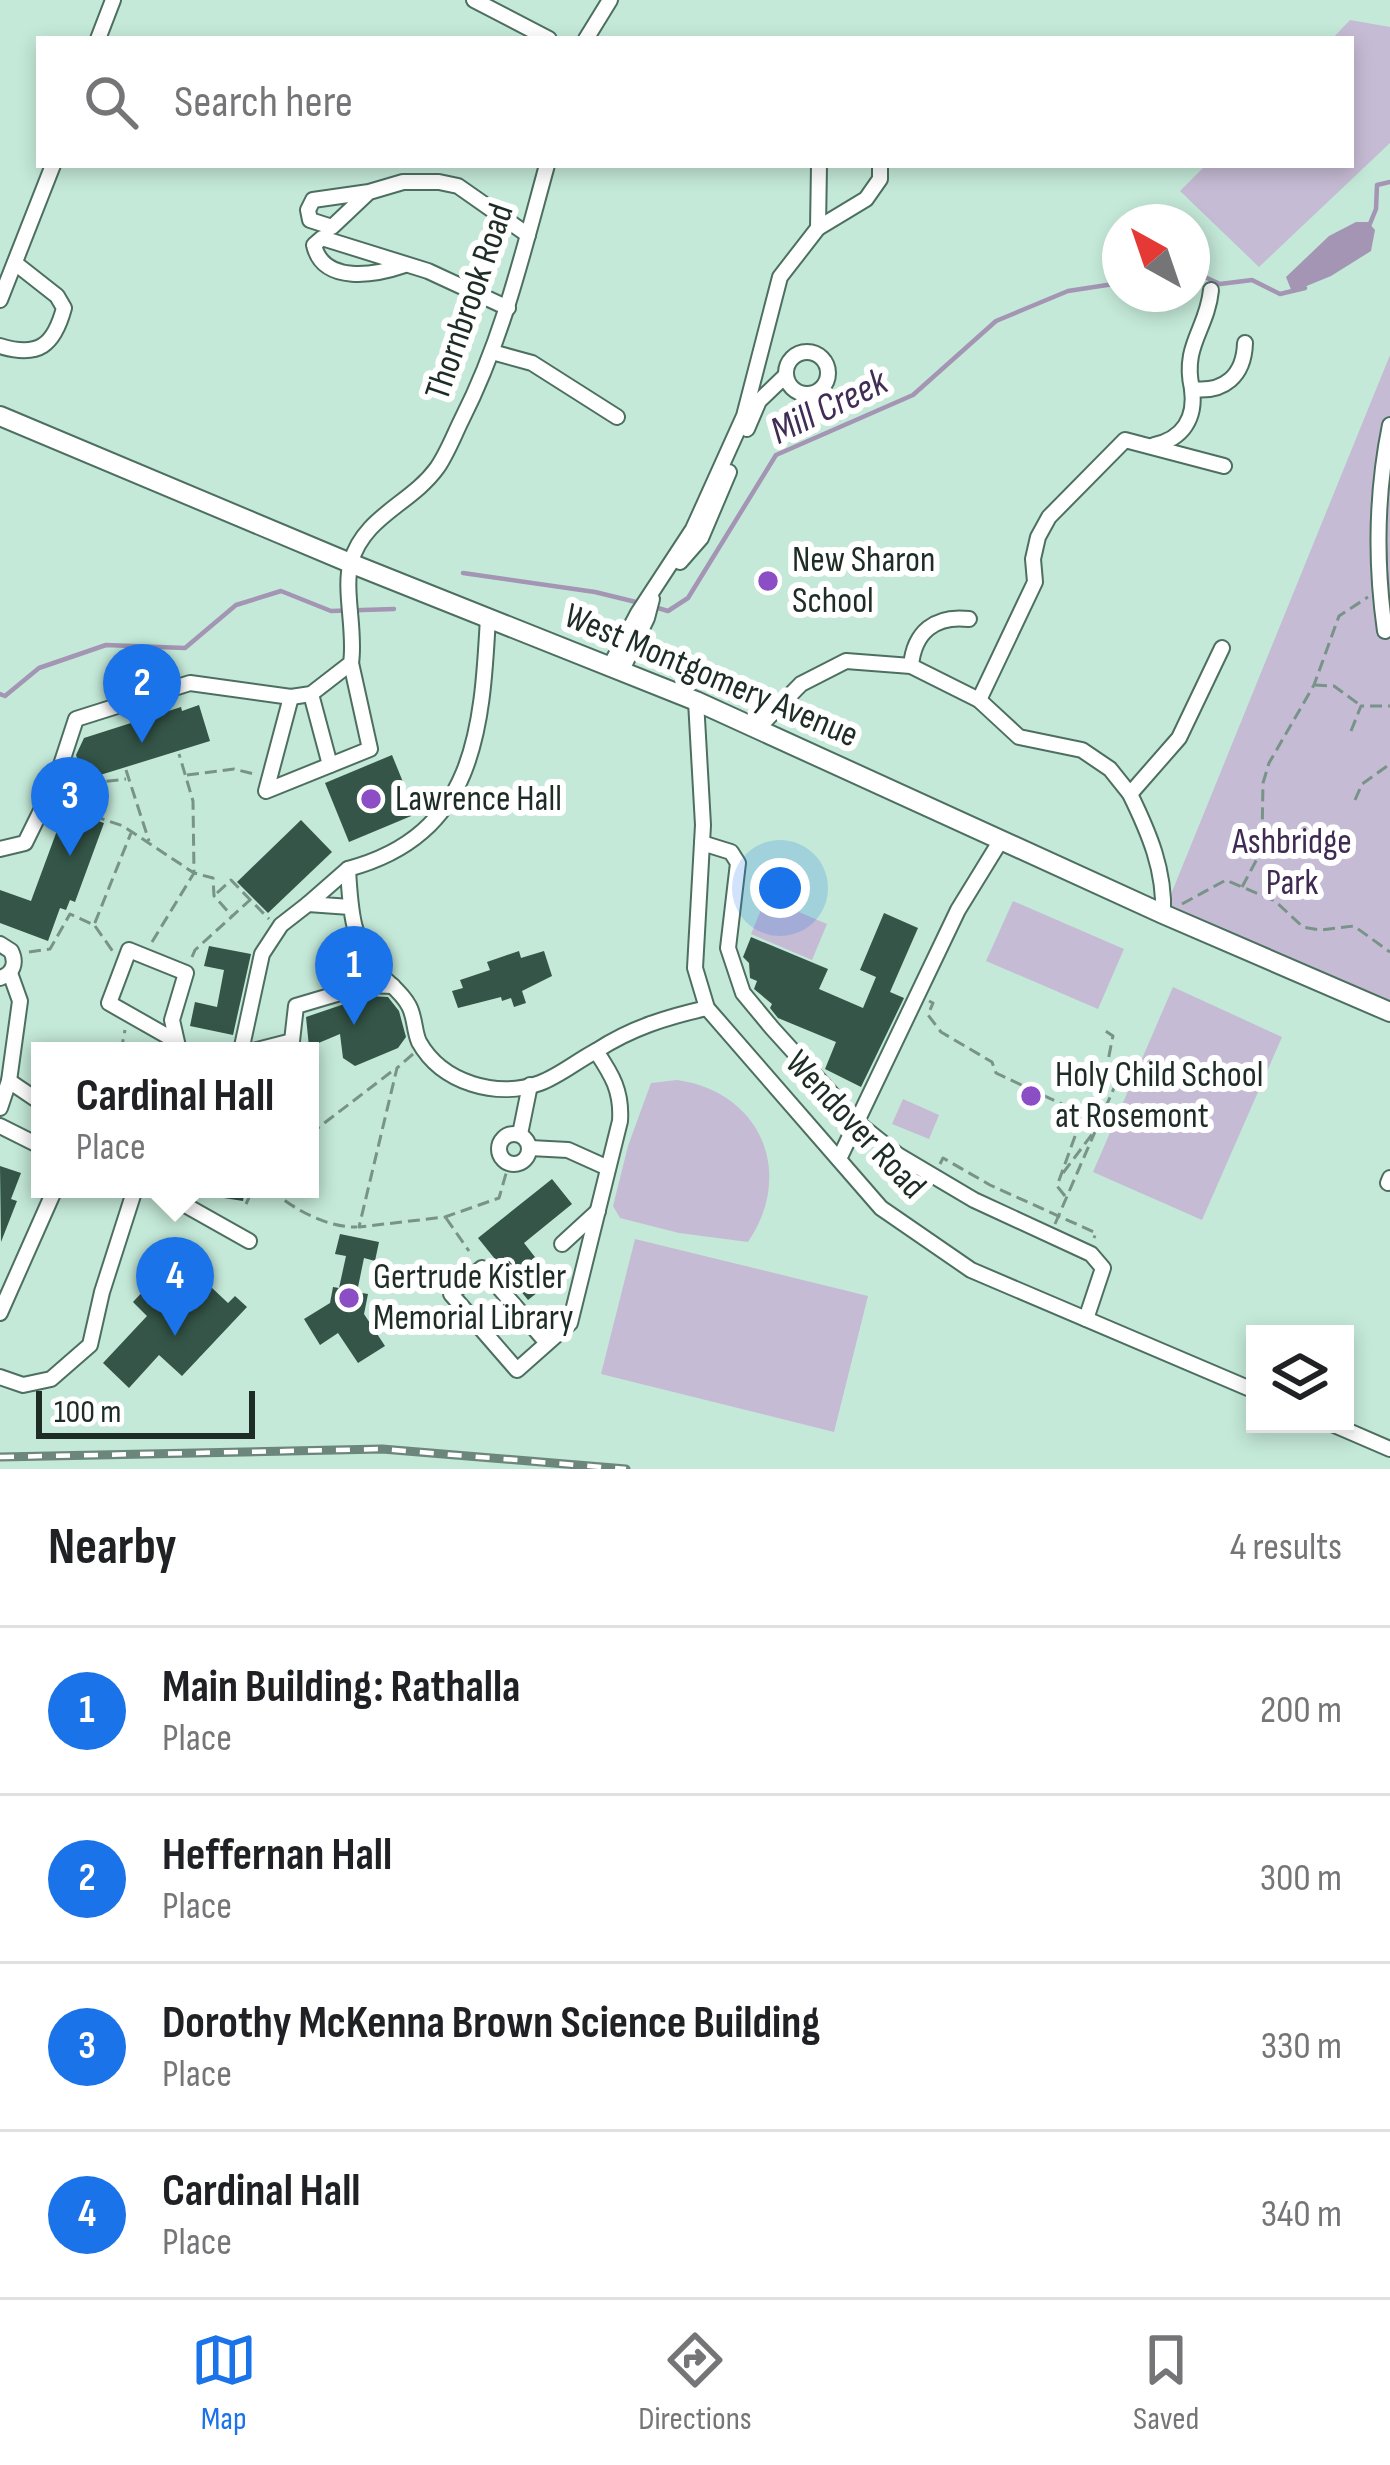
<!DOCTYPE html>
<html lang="en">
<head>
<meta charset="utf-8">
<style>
	body { margin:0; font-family:"Sofia Sans Condensed",sans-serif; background:#f2f2f2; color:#202124 }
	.controls { position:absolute; right:36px; bottom:36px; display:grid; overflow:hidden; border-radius:0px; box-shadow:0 6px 18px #0003 }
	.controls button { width:108px; height:108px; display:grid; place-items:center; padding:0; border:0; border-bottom:3px solid #e0e0e0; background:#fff; color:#202124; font:60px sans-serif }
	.compass { position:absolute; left:1102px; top:204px; width:108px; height:108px; border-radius:50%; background:#fff; box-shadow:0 6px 18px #0003; rotate:320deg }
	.scale { position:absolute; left:36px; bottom:30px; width:219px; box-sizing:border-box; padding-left:12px; border:6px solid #1e2c26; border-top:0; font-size:33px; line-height:42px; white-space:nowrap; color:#1e2c26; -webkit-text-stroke:9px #fff; paint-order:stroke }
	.you { position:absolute; left:780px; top:888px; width:42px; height:42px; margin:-30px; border:9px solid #fff; border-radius:50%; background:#1a73e8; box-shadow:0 0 0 18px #1a73e833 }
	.badge { display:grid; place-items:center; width:78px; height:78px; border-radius:50%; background:#1a73e8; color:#fff; font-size:39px; font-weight:700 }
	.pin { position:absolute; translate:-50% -99px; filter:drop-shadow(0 3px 6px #0008) }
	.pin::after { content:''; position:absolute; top:63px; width:42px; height:36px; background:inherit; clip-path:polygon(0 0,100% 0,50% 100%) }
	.popup { position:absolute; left:31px; top:1042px; width:288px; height:156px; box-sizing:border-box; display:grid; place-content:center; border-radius:0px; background:#fff; filter:drop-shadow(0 3px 9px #0005); font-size:39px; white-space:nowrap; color:#757577 }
	.popup b { font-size:45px; color:#202124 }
	.popup::after { content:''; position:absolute; left:50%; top:100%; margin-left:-24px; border:24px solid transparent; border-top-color:#fff }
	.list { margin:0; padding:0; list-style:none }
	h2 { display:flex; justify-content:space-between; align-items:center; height:156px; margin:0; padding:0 48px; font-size:51px }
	h2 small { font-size:39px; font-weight:400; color:#757577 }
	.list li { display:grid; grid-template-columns:78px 1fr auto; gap:36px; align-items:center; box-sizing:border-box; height:168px; padding:0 48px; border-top:3px solid #e0e0e0 }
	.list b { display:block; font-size:45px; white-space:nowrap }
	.list p { margin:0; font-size:39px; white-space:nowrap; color:#757577 }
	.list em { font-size:39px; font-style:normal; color:#757577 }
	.icon { flex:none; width:66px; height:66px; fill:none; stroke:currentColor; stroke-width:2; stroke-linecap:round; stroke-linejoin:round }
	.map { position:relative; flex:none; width:1390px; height:1469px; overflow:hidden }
	.search { position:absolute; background:#fff; box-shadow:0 6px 18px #0003; left:36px; right:36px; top:36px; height:132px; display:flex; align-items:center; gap:30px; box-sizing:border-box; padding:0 42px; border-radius:0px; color:#757577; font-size:45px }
	.sheet { height:828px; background:#fff }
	nav { display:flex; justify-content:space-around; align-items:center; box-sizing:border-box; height:168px; border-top:3px solid #e0e0e0; background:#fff; font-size:33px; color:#757577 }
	nav a { display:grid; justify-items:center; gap:6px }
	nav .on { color:#1a73e8 }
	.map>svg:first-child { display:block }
	.green { fill:#c6bbd4 }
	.water { fill:#a395b3 }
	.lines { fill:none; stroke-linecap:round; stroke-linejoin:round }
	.stream { stroke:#a395b3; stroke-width:4.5 }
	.building { fill:#345547 }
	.minor-casing { stroke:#4d6f60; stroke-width:18 }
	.major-casing { stroke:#4d6f60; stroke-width:22 }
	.path { stroke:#789387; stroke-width:3; stroke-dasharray:12 6; stroke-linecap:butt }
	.minor { stroke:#fff; stroke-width:14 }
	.major { stroke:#fff; stroke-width:18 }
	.rail-casing { stroke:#6d867b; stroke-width:9 }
	.rail { stroke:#fff; stroke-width:4.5; stroke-dasharray:14; stroke-linecap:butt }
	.poi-dot { fill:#8c4ec4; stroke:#fff; stroke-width:4.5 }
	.labels { text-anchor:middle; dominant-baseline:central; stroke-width:12; stroke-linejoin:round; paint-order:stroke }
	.street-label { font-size:36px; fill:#1e2c26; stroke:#fff }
	.poi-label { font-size:36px; fill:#1e2c26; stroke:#fff; text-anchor:start }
	.park-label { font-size:36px; fill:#3f2a54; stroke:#fff }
	.water-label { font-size:39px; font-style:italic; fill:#412c56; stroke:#fff }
</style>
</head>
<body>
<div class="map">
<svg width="1390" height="1469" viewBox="0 0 1390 1469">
	<rect width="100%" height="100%" fill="#c4e9d8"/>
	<g class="green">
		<polygon points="1350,20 1390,27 1390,143 1259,267 1180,191 1206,165 1351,165 1351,39 1332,39"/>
		<polygon points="1390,355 1390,1012 1163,914"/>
		<polygon points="766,898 827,924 812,960 751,934"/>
		<polygon points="1013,901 1124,949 1098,1009 986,961"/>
		<polygon points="1173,987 1282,1037 1202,1220 1093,1172"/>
		<path d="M 677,1080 C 761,1092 795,1173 748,1242 L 679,1233 L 620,1218 L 613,1206 L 628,1146 L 651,1083 Z"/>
		<polygon points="903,1099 939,1115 929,1139 892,1124"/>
		<polygon points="635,1239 868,1296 834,1432 601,1374"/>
	</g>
	<polygon class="water" points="1356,222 1368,222 1375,230 1371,251 1331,276 1292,292 1286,277 1329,236"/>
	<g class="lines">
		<g class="stream">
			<polyline points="1369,226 1376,209 1377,185 1390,182"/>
			<polyline points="1192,271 1220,284 1252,280 1280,294 1305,288"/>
			<polyline points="463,573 595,592 640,603"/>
			<polyline points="651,606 668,611 688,598 776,455 913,395 996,321 1068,291 1120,283"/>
			<polyline points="0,694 5,696 39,668 106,645 185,648 236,605 281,591 331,611 394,609"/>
		</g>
	</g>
	<g class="building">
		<polygon points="199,705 210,741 84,780 76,755 84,738 181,707 182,711"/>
		<polygon points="392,755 416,814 349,842 325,783"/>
		<polygon points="65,809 104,823 75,902 70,900 66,910 60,908 48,941 0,923 0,890 31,901"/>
		<polygon points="301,820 332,852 268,913 237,882"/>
		<polygon points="884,913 918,928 890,992 904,998 861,1087 825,1069 836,1042 778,1018 770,1008 772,1004 754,989 757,981 750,978 749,963 743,957 751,937 828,969 819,989 863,1008 876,977 860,970"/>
		<polygon points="209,946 251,954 233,1035 190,1026 195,1002 217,1007 224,970 204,966"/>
		<polygon points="519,951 521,958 544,951 552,976 522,991 526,1003 514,1007 511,998 502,1001 501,997 458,1008 452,991 463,988 460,980 490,970 487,962"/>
		<polygon points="368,996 388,997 399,1011 406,1037 398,1048 355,1066 343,1058 340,1034 309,1047 306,1017"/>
		<polygon points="0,1166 21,1173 11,1199 17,1201 1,1242"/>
		<polygon points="552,1179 572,1204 524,1243 553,1280 528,1300 478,1238"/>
		<polygon points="211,1189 245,1189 243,1201 211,1196"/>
		<polygon points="340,1234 379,1242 375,1261 364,1258 357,1292 368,1294 364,1314 385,1346 358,1363 338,1333 320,1345 304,1319 330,1303 333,1287 339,1288 346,1256 335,1254"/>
		<polygon points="177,1255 228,1303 235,1296 247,1307 182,1376 159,1355 129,1388 103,1363 147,1316 133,1302"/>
	</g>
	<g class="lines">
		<g class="minor-casing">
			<g id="minor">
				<polyline points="474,0 549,39"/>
				<polyline points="98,39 113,0"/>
				<polyline points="586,39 610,0"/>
				<polyline points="369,192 332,227 310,220 308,210 313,200 369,192 403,182 439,182 458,186 528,235"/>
				<polyline points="818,228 819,165"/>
				<path d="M 405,265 C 376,275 323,285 314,245 L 322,238 L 428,271 L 508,308"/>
				<polyline points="0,300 53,165"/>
				<path d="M 0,346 C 39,358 54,345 64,308 L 57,296 L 15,263"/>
				<circle cx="807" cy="373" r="21"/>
				<polyline points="492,352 532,363 617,417"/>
				<path d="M 1192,389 C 1182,345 1207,330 1211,290"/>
				<polyline points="747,429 759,401 785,376"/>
				<path d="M 1154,445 C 1183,439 1196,418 1192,389 C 1224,393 1244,376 1245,343"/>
				<polyline points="680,562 701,538 729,472"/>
				<path d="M 1385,631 C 1375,561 1376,494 1390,425"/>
				<polyline points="610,666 638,613 693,529 744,416 780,277 818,228 866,199 880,179 880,165"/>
				<path d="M 911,666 C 914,632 935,615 969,619"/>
				<polyline points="622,670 647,618 652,599"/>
				<polyline points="311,694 330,765"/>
				<polyline points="291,697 266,791 370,749 351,663"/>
				<polyline points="979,700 1035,582 1033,559 1038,537 1049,517 1125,440 1224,466"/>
				<polyline points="696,701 703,825 695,968 707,1008 881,1208 971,1270 1255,1391"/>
				<polyline points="757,729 801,684 846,661 911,666 979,700 1019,737 1082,750 1110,769 1130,794 1179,738 1222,648"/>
				<path d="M 1130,794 C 1149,833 1165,870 1163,914"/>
				<polyline points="702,843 731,852 738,863 728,948 743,993 772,1028 859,1124 898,1155 974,1200 1091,1254 1103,1268 1086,1319"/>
				<path d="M 0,849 L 25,843 L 56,780 L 76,719 L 190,683 L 291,697 L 311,694 L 351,663 C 356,632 343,589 351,562 C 364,516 411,504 437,468 C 447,454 454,435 462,419 C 503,338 523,252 547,165"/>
				<path d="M 348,869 C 475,835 482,731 488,617"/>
				<path d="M 350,907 L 308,904 L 348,869 C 350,906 352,945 379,973 C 389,984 402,992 409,1006 C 415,1017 414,1031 419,1042 C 442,1083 497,1099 540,1083 C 559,1076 577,1061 596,1051"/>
				<path d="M 0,944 L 11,951 C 17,963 13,974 0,978"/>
				<polyline points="174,1040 109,1003 129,950 186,973 172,1020 179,1051"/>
				<polyline points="241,1051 262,954 281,925 308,904"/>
				<polyline points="253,1051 292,1041 296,1006 367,985 393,986"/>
				<polyline points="9,1081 20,1001 10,973"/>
				<polyline points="0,1108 9,1081 40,1102"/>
				<polyline points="0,1126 40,1146"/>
				<circle cx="514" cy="1149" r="15"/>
				<polyline points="520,1134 530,1085"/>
				<polyline points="530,1148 568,1150 608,1168"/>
				<polyline points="839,1159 958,910 1001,840"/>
				<polyline points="1388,1183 1390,1178"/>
				<polyline points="169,1189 185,1205 249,1241"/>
				<polyline points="562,1244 598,1211"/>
				<polyline points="0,1313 55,1189"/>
				<path d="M 547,1343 L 482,1268 L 451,1294 L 517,1370 L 570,1323 L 620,1121 C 622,1091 612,1075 596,1051 C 631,1028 667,1017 707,1008"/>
				<polyline points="0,1377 23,1385 51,1379 90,1345 102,1292 135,1189"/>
				<polyline points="1332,1424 1390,1449"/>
			</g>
		</g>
		<g class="major-casing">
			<polyline id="major" points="0,416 350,563 696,701 1163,914 1390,1012"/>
		</g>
		<g class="path">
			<polyline points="1315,685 1334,686 1360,705"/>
			<polyline points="1351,731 1361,706 1390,706"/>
			<polyline points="126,770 149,841"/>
			<polyline points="187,775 234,769 254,774"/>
			<polyline points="71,779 92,783 126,779"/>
			<polyline points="1355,800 1362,784 1390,764"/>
			<polyline points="59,804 123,826 194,873 213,878 214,896 232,916"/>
			<polyline points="79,809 98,783"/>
			<polyline points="1242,887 1257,859 1262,838 1263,783 1269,763 1314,685 1339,616 1368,597"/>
			<polyline points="217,893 231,880 269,919"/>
			<polyline points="1182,904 1226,880 1275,901 1303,927 1320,930 1354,926 1390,952"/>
			<polyline points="95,926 114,953"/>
			<polyline points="152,942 194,873 193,801 179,754"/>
			<polyline points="29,952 50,949 70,914 94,925 131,833"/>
			<polyline points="192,957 195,950 250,900"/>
			<path d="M 929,1001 L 933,1003 L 928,1015 L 941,1032 L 992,1062 L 996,1073 L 1083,1114 C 1105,1099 1107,1061 1113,1036 L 1104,1030"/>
			<polyline points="121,1051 125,1030"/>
			<polyline points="413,1054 397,1068 359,1227 445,1217 499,1198 509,1163"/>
			<polyline points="310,1058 319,1046"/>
			<polyline points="310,1134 395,1069"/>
			<polyline points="940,1164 943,1158 990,1185 1096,1233 1094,1238"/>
			<polyline points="1063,1173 1093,1133"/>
			<path d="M 271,1189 C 292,1209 328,1228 357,1227"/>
			<polyline points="1065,1196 1057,1186 1083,1114"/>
			<polyline points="246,1204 253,1189"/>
			<polyline points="446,1218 469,1251"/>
			<polyline points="1055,1224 1114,1088"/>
		</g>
		<use href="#minor" class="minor"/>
		<use href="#major" class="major"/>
		<g class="rail-casing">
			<polyline id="rail" points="0,1457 382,1449 626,1469"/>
		</g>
		<use href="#rail" class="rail"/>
	</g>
	<g class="poi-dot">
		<circle cx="768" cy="581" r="12"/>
		<circle cx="371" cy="799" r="12"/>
		<circle cx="1031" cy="1096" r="12"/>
		<circle cx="349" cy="1298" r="12"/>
	</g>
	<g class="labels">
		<g class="street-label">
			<text transform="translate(470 302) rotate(-71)">Thornbrook Road</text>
			<text transform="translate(711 676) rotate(23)">West Montgomery Avenue</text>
			<text transform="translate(855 1125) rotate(47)">Wendover Road</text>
		</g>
		<g class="poi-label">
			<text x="792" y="560">New Sharon<tspan x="792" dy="41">School</tspan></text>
			<text x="395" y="799">Lawrence Hall</text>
			<text x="1055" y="1075">Holy Child School<tspan x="1055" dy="41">at Rosemont</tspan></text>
			<text x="373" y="1277">Gertrude Kistler<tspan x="373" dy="41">Memorial Library</tspan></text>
		</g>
		<g class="park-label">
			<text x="1292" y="842">Ashbridge<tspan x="1292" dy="41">Park</tspan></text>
		</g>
		<g class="water-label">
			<text transform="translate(829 407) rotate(-26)">Mill Creek</text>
		</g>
	</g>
</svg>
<div class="controls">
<button><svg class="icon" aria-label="layers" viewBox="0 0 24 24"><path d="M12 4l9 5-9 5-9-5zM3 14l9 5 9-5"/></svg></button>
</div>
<svg class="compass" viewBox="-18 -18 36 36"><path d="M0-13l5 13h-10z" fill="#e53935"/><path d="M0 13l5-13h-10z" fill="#757577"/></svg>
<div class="scale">100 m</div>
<div class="you"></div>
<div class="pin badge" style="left:354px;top:1025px">1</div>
<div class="pin badge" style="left:142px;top:743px">2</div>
<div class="pin badge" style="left:70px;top:856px">3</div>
<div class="pin badge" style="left:175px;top:1336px">4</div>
<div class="popup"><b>Cardinal Hall</b>Place</div>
<div class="search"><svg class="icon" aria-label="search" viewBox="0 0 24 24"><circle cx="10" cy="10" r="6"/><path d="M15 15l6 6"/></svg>Search here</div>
</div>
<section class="sheet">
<h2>Nearby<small>4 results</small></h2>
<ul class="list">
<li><span class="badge">1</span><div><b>Main Building: Rathalla</b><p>Place</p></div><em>200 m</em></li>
<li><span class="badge">2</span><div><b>Heffernan Hall</b><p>Place</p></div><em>300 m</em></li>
<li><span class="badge">3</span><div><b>Dorothy McKenna Brown Science Building</b><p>Place</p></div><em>330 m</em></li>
<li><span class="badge">4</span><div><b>Cardinal Hall</b><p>Place</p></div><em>340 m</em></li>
</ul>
</section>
<nav>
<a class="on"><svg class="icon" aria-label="map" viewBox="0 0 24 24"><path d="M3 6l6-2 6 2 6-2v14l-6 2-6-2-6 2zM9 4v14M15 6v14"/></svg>Map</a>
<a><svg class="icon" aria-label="directions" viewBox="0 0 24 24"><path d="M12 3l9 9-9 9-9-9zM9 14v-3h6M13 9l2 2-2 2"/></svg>Directions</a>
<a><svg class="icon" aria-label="saved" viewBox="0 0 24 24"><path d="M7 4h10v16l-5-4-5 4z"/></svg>Saved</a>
</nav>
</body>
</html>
